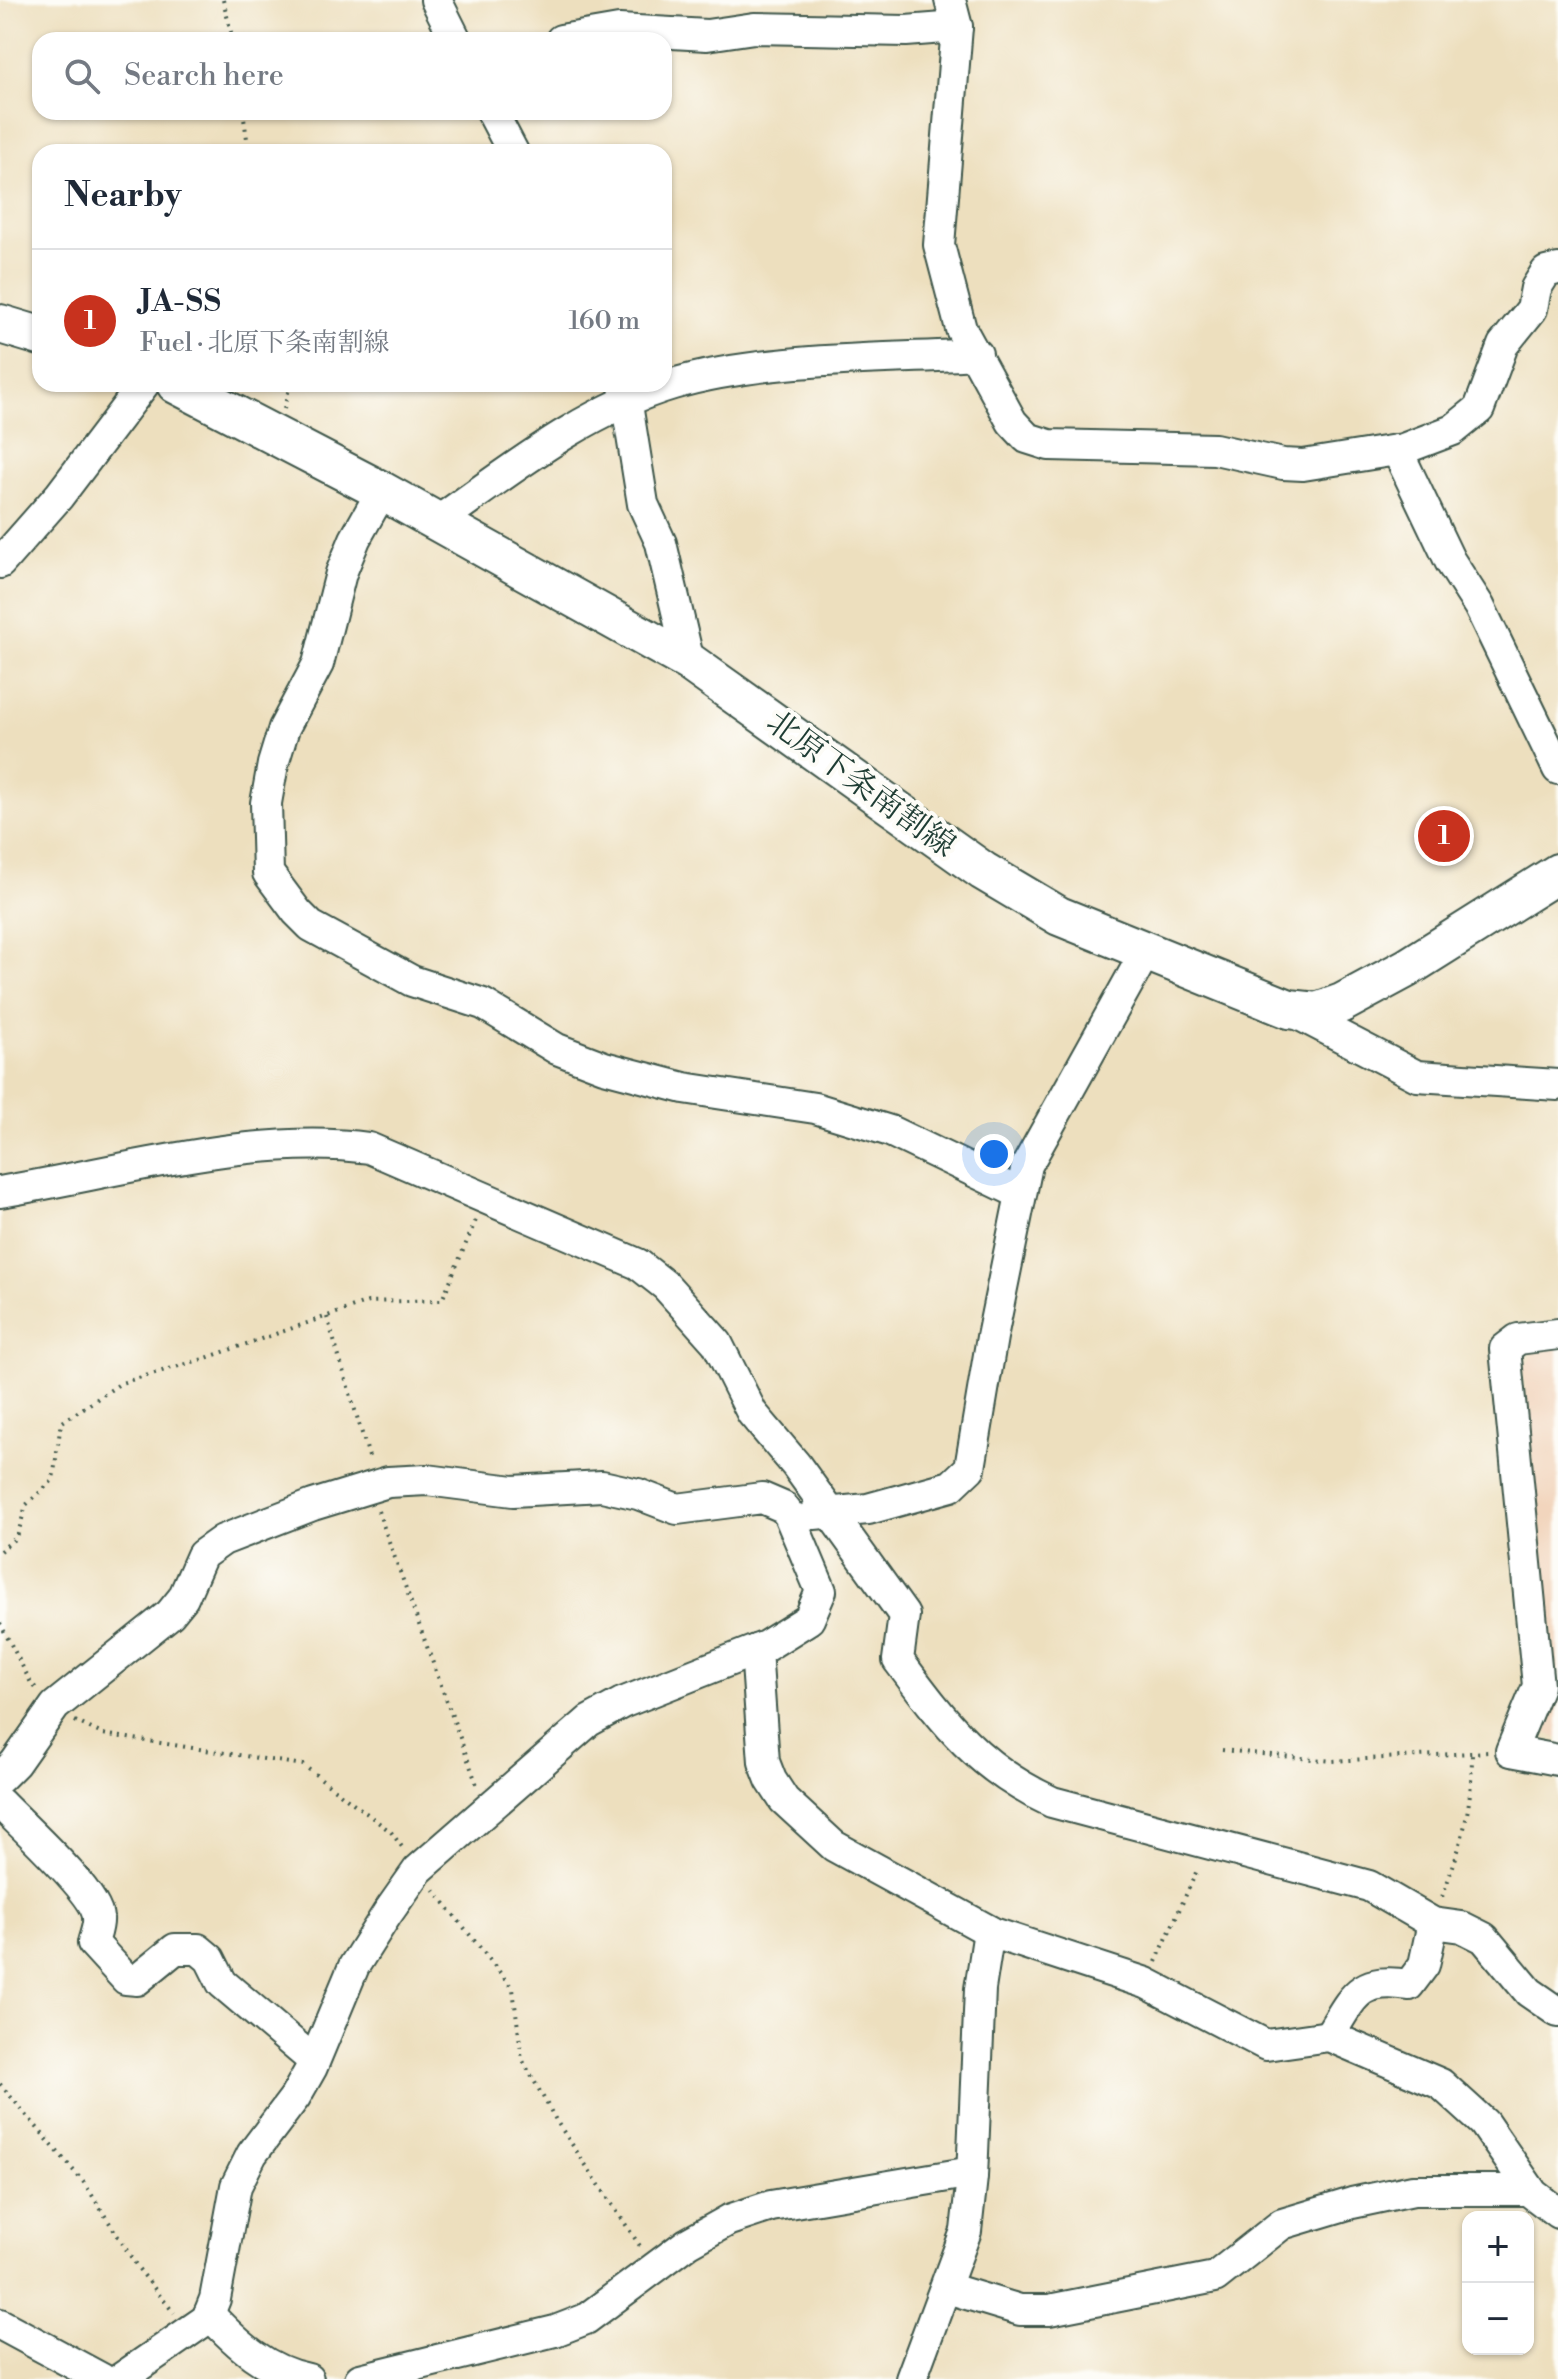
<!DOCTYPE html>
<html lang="en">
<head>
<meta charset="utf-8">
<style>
	body { margin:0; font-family:"Libre Bodoni","Noto Serif JP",serif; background:#f2f2f3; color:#1f2937 }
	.controls { position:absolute; right:24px; bottom:24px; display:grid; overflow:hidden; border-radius:16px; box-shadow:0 2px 6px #0004 }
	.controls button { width:72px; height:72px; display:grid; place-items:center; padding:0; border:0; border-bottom:2px solid #e0e1e3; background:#fff; color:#1f2937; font:40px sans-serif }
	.you { position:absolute; left:994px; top:1154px; width:28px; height:28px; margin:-20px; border:6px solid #fff; border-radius:50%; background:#1a73e8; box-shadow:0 0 0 12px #1a73e833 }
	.badge { display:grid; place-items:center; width:52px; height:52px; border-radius:50%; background:#c8321e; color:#fff; font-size:26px; font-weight:700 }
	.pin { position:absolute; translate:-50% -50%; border:4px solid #fff; box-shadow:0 2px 8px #0006 }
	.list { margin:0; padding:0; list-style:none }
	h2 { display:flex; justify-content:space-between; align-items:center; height:104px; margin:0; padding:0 32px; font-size:34px }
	h2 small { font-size:26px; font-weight:400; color:#747a83 }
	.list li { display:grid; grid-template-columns:52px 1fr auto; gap:24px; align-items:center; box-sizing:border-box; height:144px; padding:0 32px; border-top:2px solid #e0e1e3 }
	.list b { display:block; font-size:30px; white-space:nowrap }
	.list p { margin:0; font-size:26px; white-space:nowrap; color:#747a83 }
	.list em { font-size:26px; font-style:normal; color:#747a83 }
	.icon { flex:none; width:44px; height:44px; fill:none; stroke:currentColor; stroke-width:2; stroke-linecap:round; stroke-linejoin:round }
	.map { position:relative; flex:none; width:1558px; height:2379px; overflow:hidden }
	.search { position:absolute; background:#fff; box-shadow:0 2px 6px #0004; left:32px; top:32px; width:640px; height:88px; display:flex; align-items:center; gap:20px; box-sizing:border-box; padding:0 28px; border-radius:24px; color:#747a83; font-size:30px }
	.panel { position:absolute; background:#fff; box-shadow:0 2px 6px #0004; left:32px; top:144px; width:640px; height:248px; border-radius:24px }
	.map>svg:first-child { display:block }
	.built { fill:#f2d5bd }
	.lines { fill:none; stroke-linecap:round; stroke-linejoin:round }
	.minor-casing { stroke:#3e5549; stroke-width:34 }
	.major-casing { stroke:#3e5549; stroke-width:42 }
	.path { stroke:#3e5549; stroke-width:4; stroke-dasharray:2 6; stroke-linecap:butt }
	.minor { stroke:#fff; stroke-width:30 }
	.major { stroke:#fff; stroke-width:38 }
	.labels { text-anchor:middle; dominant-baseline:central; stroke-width:8; stroke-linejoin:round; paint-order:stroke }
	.street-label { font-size:32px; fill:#1f3d34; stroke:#fdfcf7 }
</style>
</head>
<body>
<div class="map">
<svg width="1558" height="2379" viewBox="0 0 1558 2379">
	<rect width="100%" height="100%" fill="#fdfcf7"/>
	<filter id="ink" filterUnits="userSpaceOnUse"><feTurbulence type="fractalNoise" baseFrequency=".0125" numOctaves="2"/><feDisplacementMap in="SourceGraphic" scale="16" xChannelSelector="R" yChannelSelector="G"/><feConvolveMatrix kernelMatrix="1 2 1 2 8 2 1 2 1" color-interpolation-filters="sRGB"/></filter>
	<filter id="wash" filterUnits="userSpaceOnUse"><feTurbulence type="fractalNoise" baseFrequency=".006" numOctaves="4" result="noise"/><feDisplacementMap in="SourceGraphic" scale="32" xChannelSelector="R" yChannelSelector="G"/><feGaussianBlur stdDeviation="1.8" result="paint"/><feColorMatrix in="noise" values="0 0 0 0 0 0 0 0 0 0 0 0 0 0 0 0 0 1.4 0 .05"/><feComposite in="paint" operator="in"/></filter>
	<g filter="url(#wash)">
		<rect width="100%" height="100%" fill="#eddfbe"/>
		<polygon class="built" points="1558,1347 1558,1739 1539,1729 1557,1692 1523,1368 1534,1352"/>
	</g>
	<g filter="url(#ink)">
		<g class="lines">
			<g class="minor-casing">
				<g id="minor">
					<polyline points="436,0 456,40"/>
					<polyline points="950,0 957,27 939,245 961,329 1012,422 1027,438 1049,445 1215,449 1283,464 1303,465 1403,449 1453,430 1479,409 1503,345 1532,309 1536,288 1546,272 1558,269"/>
					<polyline points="561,40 619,30 707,35 754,28 906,31 957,27"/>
					<polyline points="492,112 513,152"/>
					<polyline points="624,386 643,504 661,543 689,662"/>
					<polyline points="1397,450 1450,561 1479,606 1558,769"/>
					<polyline points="382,491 355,539 341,573 318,664 284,728 273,764 266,803 268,873 297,912 311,926 412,981 483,1004 557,1049 604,1067 684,1088 815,1108 890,1131 1019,1193"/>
					<path d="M 437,522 C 511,470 585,410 673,384 C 764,357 881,360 977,354"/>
					<polyline points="0,563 59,496 144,384"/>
					<polyline points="1292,1011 1417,1076 1558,1085"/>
					<path d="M 0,1192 C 115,1173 253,1132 369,1148 L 638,1264 L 666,1286 L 717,1343 L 752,1413 L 796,1465 L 904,1615 L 898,1660 C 945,1723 978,1768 1052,1802 L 1369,1886 L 1433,1923 L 1462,1927 L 1484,1938 L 1529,1992 L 1558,2012"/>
					<polyline points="1558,1334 1518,1339 1505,1349 1538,1686 1511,1751 1558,1760"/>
					<polyline points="814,1514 868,1509 951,1486 970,1468 992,1337 1027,1165 1145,953"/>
					<polyline points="756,1650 764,1762 771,1780 784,1800 834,1846 993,1933 1146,1983 1266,2045 1329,2036 1441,2084 1484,2123 1533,2194 1558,2213"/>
					<polyline points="0,1778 15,1763 55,1706 170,1614 183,1598 202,1555 223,1540 313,1505 388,1482 427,1480 513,1491 602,1486 638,1494 677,1509 762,1498 783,1507 789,1515 821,1591 809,1619 766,1646 622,1703 589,1721 418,1870 387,1914 354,1966 312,2067 295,2097 252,2154 236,2186 215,2299 207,2319 120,2379"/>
					<path d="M 0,1803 C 20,1824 97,1893 98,1918 C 99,1926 95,1935 93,1943 L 126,1979 L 137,1980 L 175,1949 L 198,1949 L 210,1959 L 222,1983 L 314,2061"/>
					<path d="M 1329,2036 C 1354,1995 1359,1977 1409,1985 L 1424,1965 L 1433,1923"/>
					<polyline points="947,2288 1020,2310 1049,2310 1215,2277 1282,2224 1352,2203 1413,2190 1530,2190"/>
					<path d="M 209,2314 C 237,2344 266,2371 308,2379"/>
					<polyline points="0,2324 102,2379"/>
					<polyline points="360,2379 555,2331 586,2319 688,2243 729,2220 771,2206 972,2172"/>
					<polyline points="911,2379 966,2231 972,2177 980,1989 989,1931"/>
				</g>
			</g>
			<g class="major-casing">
				<g id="major">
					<polyline points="0,324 40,336"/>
					<polyline points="176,384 382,491 689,662 983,871 1059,916 1289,1009 1317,1012 1342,1003 1407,968 1558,873"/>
				</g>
			</g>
			<g class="path">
				<polyline points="223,0 233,40"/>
				<polyline points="243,112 249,152"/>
				<polyline points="284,409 290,384"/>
				<polyline points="327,1317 370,1460"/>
				<polyline points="378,1511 477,1785"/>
				<polyline points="0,1551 17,1537 26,1505 53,1480 61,1423 121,1383 203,1359 368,1302 442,1300 476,1220"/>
				<polyline points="0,1623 31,1683 38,1690"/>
				<polyline points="75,1721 102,1734 303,1765 391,1832 405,1851"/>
				<polyline points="1222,1750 1332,1761 1488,1752"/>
				<polyline points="434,1890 513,1989 522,2059 557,2122 640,2246"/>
				<path d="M 1442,1897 C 1462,1843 1472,1811 1472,1752"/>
				<polyline points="1156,1962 1198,1868"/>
				<polyline points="0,2084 85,2184 138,2268 174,2313"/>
			</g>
			<use href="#minor" class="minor"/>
			<use href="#major" class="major"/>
		</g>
	</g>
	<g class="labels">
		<g class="street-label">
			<text transform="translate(861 784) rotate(36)">北原下条南割線</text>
		</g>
	</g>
</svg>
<div class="controls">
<button>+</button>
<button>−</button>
</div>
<div class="you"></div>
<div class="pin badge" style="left:1444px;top:836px">1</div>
<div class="search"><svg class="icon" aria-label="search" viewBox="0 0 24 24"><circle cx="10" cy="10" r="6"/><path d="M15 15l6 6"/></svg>Search here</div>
<section class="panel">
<h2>Nearby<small></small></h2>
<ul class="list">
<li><span class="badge">1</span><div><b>JA-SS</b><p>Fuel · 北原下条南割線</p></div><em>160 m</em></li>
</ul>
</section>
</div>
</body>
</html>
